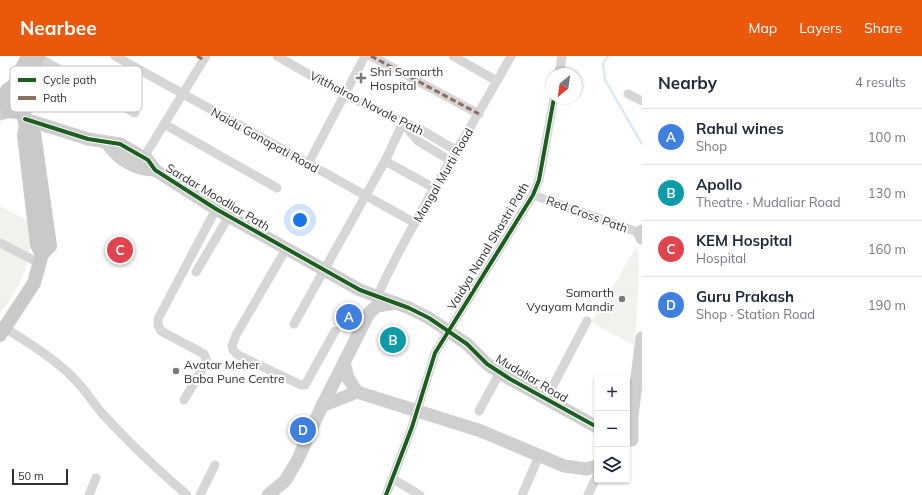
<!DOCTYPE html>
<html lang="en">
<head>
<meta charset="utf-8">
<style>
	body { margin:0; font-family:Mulish,sans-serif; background:#f2f2f3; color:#1f2937 }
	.controls { position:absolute; right:12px; bottom:12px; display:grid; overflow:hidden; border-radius:4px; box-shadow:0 1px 3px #0004 }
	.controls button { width:36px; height:36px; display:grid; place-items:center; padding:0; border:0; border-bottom:1px solid #e0e1e3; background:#fff; color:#1f2937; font:20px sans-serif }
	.compass { position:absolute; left:546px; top:12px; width:36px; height:36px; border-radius:50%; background:#fff; box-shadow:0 1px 3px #0004; rotate:209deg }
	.scale { position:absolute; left:12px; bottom:10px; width:56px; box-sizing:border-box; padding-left:4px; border:2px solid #323232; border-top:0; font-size:11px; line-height:14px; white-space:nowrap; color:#323232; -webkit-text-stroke:3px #fff; paint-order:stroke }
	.you { position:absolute; left:300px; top:164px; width:14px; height:14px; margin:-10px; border:3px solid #fff; border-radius:50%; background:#1a73e8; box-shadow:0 0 0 6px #1a73e833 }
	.badge { display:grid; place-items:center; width:26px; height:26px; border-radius:50%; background:#ea580c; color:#fff; font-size:13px; font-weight:700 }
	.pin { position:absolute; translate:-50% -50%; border:2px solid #fff; box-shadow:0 1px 4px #0006 }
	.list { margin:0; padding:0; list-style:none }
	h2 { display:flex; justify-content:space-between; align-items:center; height:52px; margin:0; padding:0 16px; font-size:17px }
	h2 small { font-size:13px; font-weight:400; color:#747a83 }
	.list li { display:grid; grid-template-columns:26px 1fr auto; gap:12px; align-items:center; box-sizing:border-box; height:56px; padding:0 16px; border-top:1px solid #e0e1e3 }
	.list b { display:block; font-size:15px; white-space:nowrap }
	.list p { margin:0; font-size:13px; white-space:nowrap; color:#747a83 }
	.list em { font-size:13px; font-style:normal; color:#747a83 }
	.icon { flex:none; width:22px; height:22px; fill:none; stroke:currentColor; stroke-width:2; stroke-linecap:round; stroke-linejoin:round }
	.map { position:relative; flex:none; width:642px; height:439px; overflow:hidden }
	header { display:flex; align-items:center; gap:24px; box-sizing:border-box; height:56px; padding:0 20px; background:#ea580c; color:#fff }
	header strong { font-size:19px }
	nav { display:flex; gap:22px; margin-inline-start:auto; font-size:14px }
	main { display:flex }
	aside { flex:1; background:#fff }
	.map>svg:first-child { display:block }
	.park { fill:#f0f3ed }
	.water { fill:#dfe9f0 }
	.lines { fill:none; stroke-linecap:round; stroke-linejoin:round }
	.stream { stroke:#dfe9f0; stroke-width:2.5 }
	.street { stroke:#d6d6d6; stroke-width:9 }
	.secondary { stroke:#cfcfcf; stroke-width:13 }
	.primary { stroke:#c9c9c9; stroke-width:14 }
	.quiet { stroke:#8d6e63; stroke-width:3; stroke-dasharray:6 3; stroke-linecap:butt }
	.cycleway-casing { stroke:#fff; stroke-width:6 }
	.cycleway { stroke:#1b5e20; stroke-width:4 }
	.poi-dot { fill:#7a7a7a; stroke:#fff; stroke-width:1.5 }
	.labels { text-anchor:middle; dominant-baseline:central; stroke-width:4; stroke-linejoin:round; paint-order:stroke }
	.poi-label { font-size:12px; fill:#323232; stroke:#fff; text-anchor:start }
	.street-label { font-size:12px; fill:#323232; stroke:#fff }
	.key { fill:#fff; stroke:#c2c2c2; stroke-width:1 }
	.key-label { font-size:11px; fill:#323232 }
</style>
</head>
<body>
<header>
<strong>Nearbee</strong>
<nav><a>Map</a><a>Layers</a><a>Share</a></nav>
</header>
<main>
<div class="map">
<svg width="642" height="439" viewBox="0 0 642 439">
	<rect width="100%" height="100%" fill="#fff"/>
	<g class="park">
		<path d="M 0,150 L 30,166 C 33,201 22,231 0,257 Z"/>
		<path d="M 637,190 C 642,203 636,271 634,290 L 591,266 Z"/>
	</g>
	<circle class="water" cx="17" cy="43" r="7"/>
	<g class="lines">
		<polyline class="stream" points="608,0 603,7 605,24 642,88"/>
		<g class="street">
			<polyline points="115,0 415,167"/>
			<polyline points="277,0 345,39 423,75 457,95"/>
			<polyline points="371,0 479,58"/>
			<polyline points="453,0 497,25"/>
			<polyline points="38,1 135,57"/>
			<polyline points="559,18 562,0"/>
			<polyline points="628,38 642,45"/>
			<polyline points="164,68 277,132"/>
			<polyline points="144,101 206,0"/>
			<polyline points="385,105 434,132"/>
			<polyline points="308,108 365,0"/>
			<polyline points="533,139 640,177"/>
			<polyline points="0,187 41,208"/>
			<polyline points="286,193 236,279 232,290 233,294 238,299 301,329 305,329 335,275"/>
			<polyline points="196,216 229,160"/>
			<path d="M 377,240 C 416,157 467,80 511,0"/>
			<polyline points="294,268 385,105 403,67 418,85 451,105"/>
			<path d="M 5,272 C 29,287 60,306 78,327 C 87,336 93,347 101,356 C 128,386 157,413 187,439"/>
			<polyline points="546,343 587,265"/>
			<polyline points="184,344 207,305 204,298 161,275 158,269 158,263 216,153"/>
			<polyline points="479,355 500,316"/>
			<polyline points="393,423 420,439"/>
			<polyline points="89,439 96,422"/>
			<polyline points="200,439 215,409"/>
			<polyline points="386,439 412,371 435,297 533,139 539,124 554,42"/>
			<polyline points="522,439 539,400"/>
			<polyline points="588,439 597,420"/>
		</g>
		<g class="secondary">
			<polyline points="0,42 4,40"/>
			<polyline points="0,58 12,55"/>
			<polyline points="25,63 88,83 120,88 148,104 155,114 216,153 360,234 409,252 429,262 467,288 487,308 510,323 597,371"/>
			<path d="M 107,87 C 117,103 136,114 155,114"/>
			<polyline points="642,175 640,177 642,182"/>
			<polyline points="344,306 348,322 357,336"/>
			<polyline points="322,350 357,336 481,375 564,410 587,413 597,410"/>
			<polyline points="632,384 632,360 642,282"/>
			<polyline points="268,439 285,425 297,405 322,350 369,257 377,250 395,247"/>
		</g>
		<g class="primary">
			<polyline points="14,29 28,0"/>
			<circle cx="17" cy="43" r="13"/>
			<polyline points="27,33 38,0"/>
			<polyline points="22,55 26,70 24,79 37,189 42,198"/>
			<polyline points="0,279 34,227 42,198 50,190 34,77 26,70"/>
		</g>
		<g class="quiet">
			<polyline points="197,0 204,4"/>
			<polyline points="371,0 479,58"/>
		</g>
		<g class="cycleway-casing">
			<g id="cycleway">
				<polyline points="25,63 88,83 120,88 148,104 155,114 216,153 360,234 409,252 429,262 467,288 487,308 510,323 597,371"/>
				<polyline points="386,439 412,371 435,297 533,139 539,124 554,42"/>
			</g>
		</g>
		<use href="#cycleway" class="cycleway"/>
	</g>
	<g class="poi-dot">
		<path d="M359 16h4v4h4v4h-4v4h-4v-4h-4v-4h4z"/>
		<circle cx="622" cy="243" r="4"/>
		<circle cx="176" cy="315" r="4"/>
	</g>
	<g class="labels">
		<g class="poi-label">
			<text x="370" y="15">Shri Samarth<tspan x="370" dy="14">Hospital</tspan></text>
			<text x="614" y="236" text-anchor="end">Samarth<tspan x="614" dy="14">Vyayam Mandir</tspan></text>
			<text x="184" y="308">Avatar Meher<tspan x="184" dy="14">Baba Pune Centre</tspan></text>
		</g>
		<g class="street-label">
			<text transform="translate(367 47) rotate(27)">Vitthalrao Navale Path</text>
			<text transform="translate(265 84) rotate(29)">Naidu Ganapati Road</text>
			<text transform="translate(443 119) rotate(-60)">Mangal Murti Road</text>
			<text transform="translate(218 141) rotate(31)">Sardar Moodliar Path</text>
			<text transform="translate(587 158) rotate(20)">Red Cross Path</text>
			<text transform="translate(488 190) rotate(-59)">Vaidya Nanal Shastri Path</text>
			<text transform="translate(532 322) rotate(31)">Mudaliar Road</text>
		</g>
	</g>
	<rect x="10" y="10" width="132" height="46" rx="6" class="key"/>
	<rect x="18" y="22" width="18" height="4" fill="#1b5e20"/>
	<rect x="18" y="40" width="18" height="4" fill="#8d6e63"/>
	<g class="key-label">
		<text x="43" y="28">Cycle path</text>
		<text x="43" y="46">Path</text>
	</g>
</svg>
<div class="controls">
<button>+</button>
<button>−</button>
<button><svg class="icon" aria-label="layers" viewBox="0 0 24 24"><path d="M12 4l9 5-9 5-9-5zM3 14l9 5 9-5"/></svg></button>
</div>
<svg class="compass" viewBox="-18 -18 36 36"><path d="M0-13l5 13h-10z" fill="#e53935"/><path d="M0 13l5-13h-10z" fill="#747a83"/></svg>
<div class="scale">50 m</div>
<div class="you"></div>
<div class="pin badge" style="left:349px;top:261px;background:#3f7fe0">A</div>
<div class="pin badge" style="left:393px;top:284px;background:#0f9aa8">B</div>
<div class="pin badge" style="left:120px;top:194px;background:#e0444e">C</div>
<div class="pin badge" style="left:303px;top:374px;background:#3f7fe0">D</div>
</div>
<aside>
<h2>Nearby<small>4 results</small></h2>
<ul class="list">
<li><span class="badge" style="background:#3f7fe0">A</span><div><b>Rahul wines</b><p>Shop</p></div><em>100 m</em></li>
<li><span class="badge" style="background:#0f9aa8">B</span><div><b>Apollo</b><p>Theatre · Mudaliar Road</p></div><em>130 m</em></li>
<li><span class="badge" style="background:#e0444e">C</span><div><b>KEM Hospital</b><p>Hospital</p></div><em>160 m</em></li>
<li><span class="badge" style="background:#3f7fe0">D</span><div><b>Guru Prakash</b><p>Shop · Station Road</p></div><em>190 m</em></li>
</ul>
</aside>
</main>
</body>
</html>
